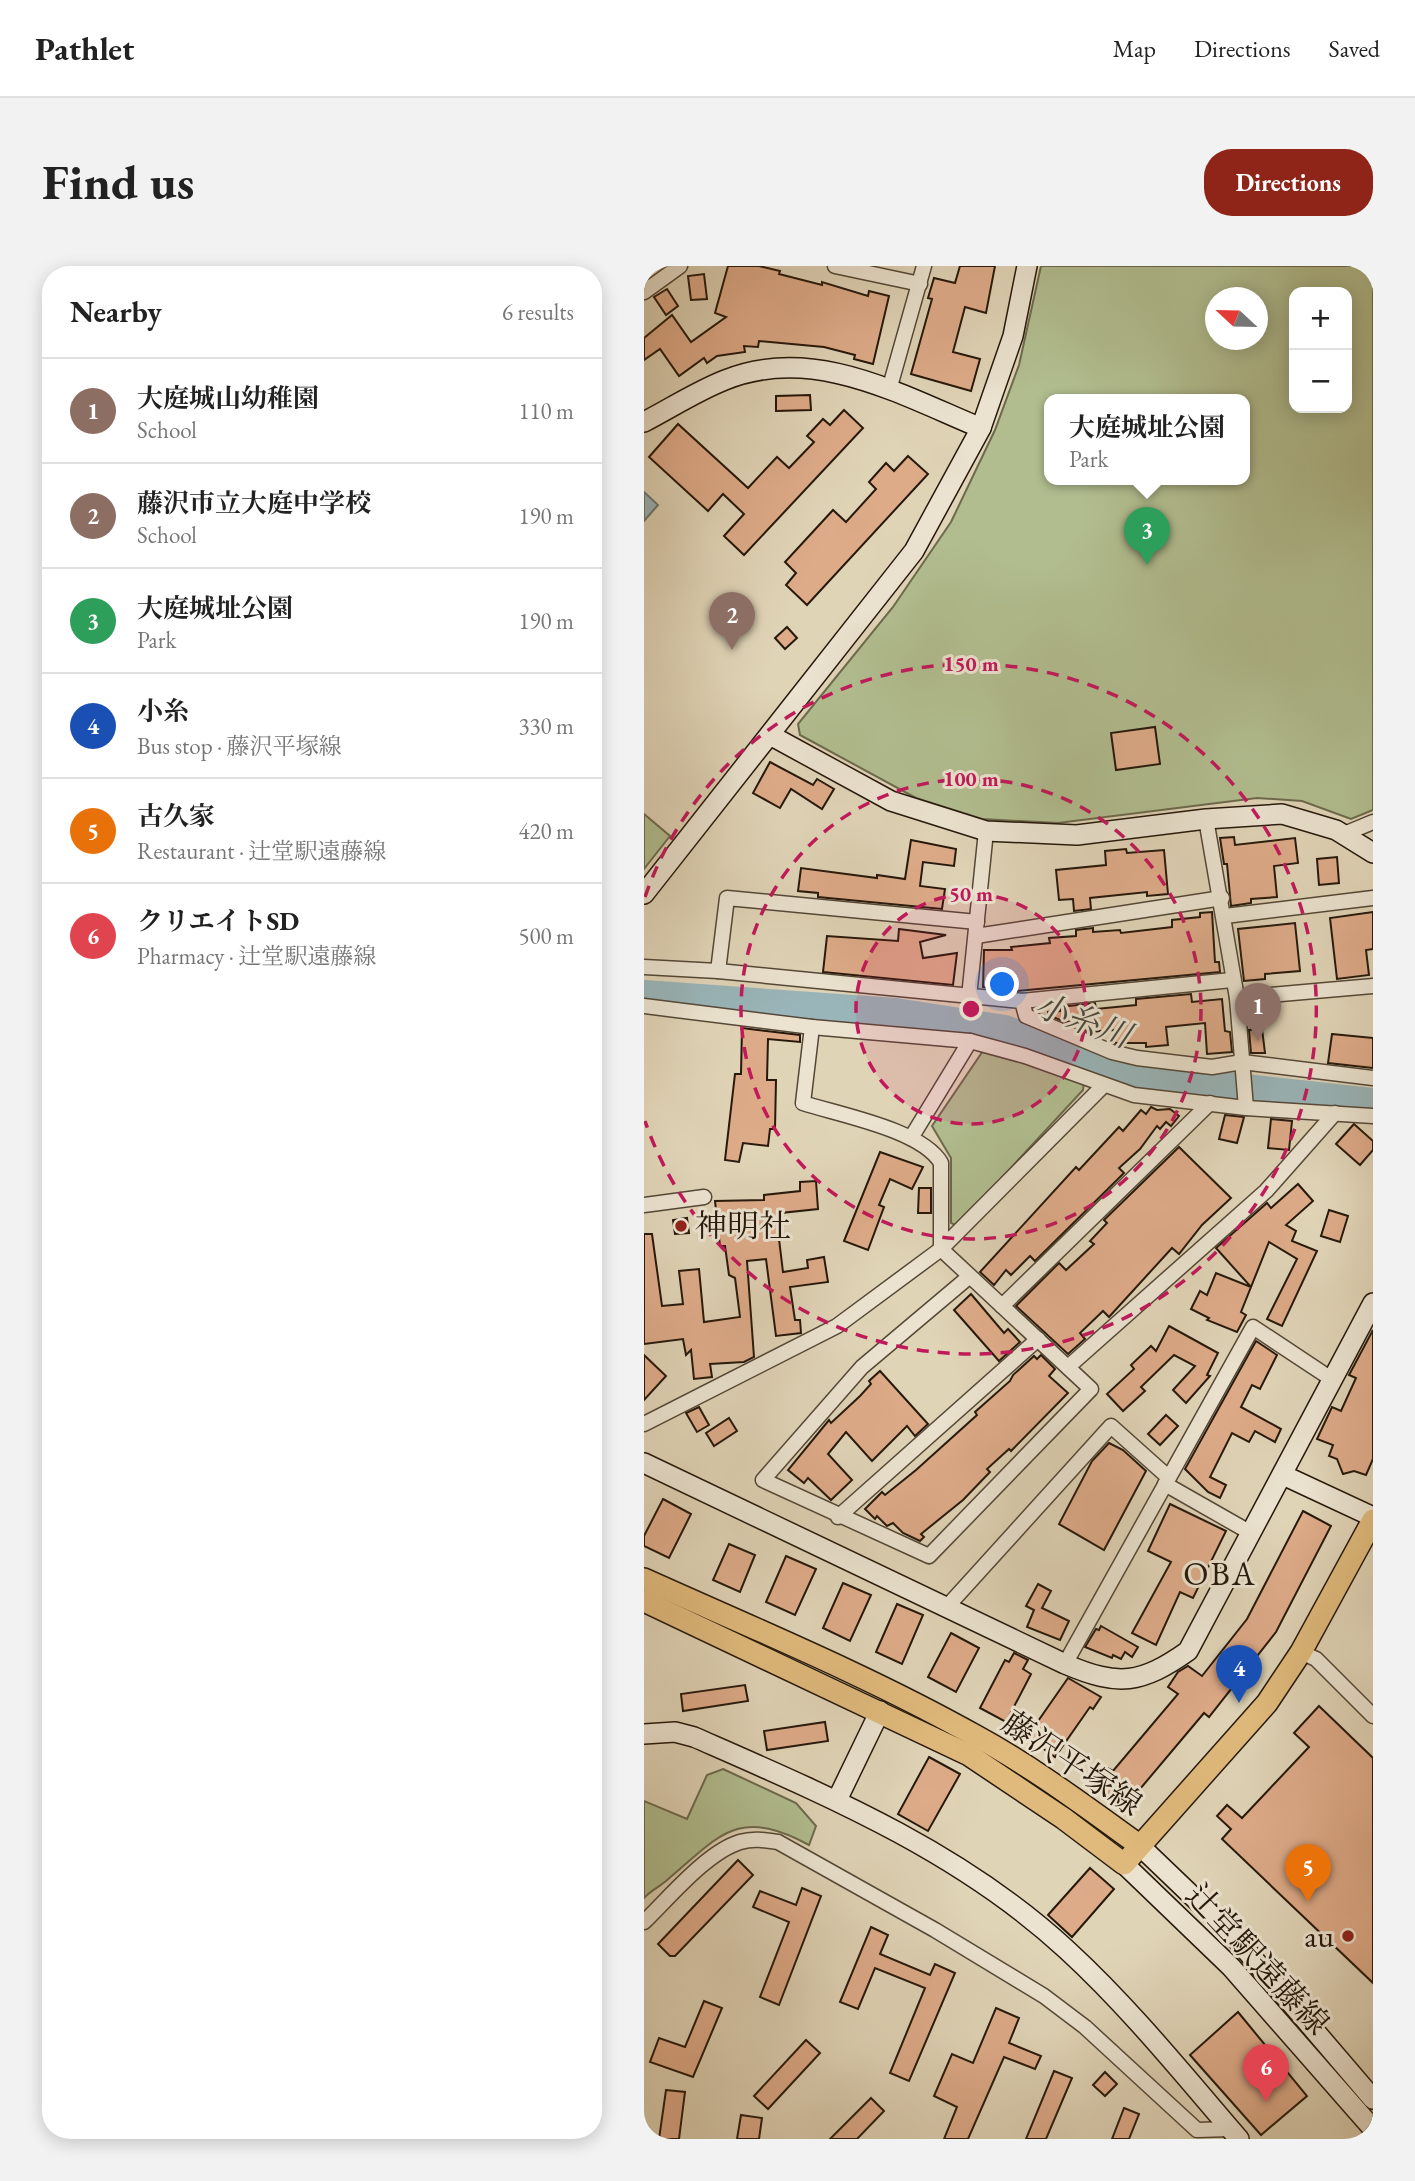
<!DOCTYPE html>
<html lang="en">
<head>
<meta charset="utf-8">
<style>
	body { margin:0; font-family:"EB Garamond","Noto Serif JP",serif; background:#f2f2f2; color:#222 }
	.controls { position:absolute; right:21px; top:21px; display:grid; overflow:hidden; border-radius:14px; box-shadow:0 4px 18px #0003 }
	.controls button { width:63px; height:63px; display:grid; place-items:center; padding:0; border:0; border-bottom:2px solid #e0e0e0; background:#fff; color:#222; font:35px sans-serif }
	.compass { position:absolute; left:561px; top:21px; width:63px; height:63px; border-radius:50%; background:#fff; box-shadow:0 4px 18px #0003; rotate:292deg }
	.you { position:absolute; left:359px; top:719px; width:24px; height:24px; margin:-18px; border:5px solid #fff; border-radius:50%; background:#1a73e8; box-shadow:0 0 0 10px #1a73e833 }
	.badge { display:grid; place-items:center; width:46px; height:46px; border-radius:50%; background:#8f2418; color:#fff; font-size:23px; font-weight:700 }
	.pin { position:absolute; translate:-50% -58px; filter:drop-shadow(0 2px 4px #0008) }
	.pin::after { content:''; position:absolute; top:37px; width:24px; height:21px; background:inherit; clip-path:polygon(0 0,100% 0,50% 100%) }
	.popup { position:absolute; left:400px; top:128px; width:206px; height:91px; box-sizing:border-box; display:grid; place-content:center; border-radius:14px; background:#fff; filter:drop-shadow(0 2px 5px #0005); font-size:23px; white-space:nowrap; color:#767676 }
	.popup b { font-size:26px; color:#222 }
	.popup::after { content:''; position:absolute; left:50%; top:100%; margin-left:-14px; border:14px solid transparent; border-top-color:#fff }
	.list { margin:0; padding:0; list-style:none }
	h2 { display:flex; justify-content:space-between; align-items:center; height:91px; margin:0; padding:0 28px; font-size:30px }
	h2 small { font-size:23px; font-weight:400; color:#767676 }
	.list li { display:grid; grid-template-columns:46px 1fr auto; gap:21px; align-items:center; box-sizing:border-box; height:105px; padding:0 28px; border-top:2px solid #e0e0e0 }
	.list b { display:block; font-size:26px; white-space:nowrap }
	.list p { margin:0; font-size:23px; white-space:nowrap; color:#767676 }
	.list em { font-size:23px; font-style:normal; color:#767676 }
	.map { position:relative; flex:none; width:729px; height:1873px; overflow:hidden; border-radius:28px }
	header { display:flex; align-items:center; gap:42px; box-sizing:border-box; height:98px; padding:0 35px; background:#fff; border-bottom:2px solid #e0e0e0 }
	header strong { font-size:33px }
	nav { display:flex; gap:38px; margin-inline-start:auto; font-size:24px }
	.intro { display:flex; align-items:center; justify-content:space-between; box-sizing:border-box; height:168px; padding:0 42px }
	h1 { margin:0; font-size:49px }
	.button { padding:18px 32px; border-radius:28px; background:#8f2418; color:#fff; font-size:24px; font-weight:700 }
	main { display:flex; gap:42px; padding:0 42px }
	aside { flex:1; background:#fff; border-radius:28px; box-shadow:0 4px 18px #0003 }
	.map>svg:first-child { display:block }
	.green { fill:#b1bd8f; stroke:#6c6a4d; stroke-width:2; fill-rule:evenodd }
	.water { fill:#99b5b9; stroke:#6b7673; stroke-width:2 }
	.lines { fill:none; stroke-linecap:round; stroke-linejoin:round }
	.river { stroke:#99b5b9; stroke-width:28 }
	.building { fill:#deab89; stroke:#26180b; stroke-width:2 }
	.street-casing { stroke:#544736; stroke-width:17 }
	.secondary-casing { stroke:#26180b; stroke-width:22 }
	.primary-casing { stroke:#26180b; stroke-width:24 }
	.street { stroke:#ebe3d0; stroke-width:14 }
	.secondary { stroke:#ebe3d0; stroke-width:19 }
	.primary { stroke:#e0ba7c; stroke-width:21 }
	.ring { fill:none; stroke:#c2185b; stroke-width:3.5; stroke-dasharray:12 9 }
	.poi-dot { fill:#8f2418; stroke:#ebe3d0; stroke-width:2.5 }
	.labels { text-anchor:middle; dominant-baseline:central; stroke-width:6; stroke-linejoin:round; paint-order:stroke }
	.poi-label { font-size:32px; fill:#26180b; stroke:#ebe3d0; text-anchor:start }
	.street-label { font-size:32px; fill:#26180b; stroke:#ebe3d0 }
	.water-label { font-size:33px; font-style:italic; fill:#48473f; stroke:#ebe3d0 }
	.neighbourhood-label { font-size:33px; letter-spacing:2px; fill:#26180b; stroke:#ebe3d0 }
	.centre { fill:#c2185b; stroke:#ebe3d0; stroke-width:3.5 }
	.ring-label { font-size:21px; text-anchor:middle; font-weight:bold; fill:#c2185b; stroke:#ebe3d0; stroke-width:6; stroke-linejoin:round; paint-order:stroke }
</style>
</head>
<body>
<header>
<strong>Pathlet</strong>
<nav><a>Map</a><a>Directions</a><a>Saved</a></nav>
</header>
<div class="intro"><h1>Find us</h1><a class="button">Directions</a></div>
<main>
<aside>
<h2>Nearby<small>6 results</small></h2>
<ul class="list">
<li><span class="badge" style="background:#8d6e63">1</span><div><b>大庭城山幼稚園</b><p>School</p></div><em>110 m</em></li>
<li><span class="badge" style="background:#8d6e63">2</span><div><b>藤沢市立大庭中学校</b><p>School</p></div><em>190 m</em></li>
<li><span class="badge" style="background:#2e9e5b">3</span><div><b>大庭城址公園</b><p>Park</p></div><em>190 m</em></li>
<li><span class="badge" style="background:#1a4fb4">4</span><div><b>小糸</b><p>Bus stop · 藤沢平塚線</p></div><em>330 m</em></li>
<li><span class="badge" style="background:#e8710a">5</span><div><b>古久家</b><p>Restaurant · 辻堂駅遠藤線</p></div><em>420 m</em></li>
<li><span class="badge" style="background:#e0444e">6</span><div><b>クリエイトSD</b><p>Pharmacy · 辻堂駅遠藤線</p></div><em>500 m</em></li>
</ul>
</aside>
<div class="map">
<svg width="729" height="1873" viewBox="0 0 729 1873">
	<rect width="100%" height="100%" fill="#e0d4b7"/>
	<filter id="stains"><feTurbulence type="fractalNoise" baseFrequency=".00286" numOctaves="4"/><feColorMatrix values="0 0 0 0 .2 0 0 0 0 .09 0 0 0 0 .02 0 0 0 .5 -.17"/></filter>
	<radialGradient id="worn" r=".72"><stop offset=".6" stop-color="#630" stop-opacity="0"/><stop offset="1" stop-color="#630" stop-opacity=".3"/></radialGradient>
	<g class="green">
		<path d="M 397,0 L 729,0 L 729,544 L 707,553 L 658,535 L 613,532 L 414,557 L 338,553 L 272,532 L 156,469 L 154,458 L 249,341 L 307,256 L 351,164 L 375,99 ZM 650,26 L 703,26 L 703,142 L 650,142 ZM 572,32 L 614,32 L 614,74 L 572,74 ZM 405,133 L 601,133 L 601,213 L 405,213 Z"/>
		<polygon points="0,548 26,570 0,603"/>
		<polygon points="347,783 440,816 439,824 313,960 307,957 307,892 288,860 339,785"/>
		<path d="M 79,1503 L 152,1537 L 172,1560 L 165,1579 C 92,1540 76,1570 22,1615 C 15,1621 6,1625 0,1632 L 0,1535 L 43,1553 L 63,1509 Z"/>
	</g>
	<polygon class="water" points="0,226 14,239 0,255"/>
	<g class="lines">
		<polyline class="river" points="0,728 252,746 361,763 484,809 729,836"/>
	</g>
	<g class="building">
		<polygon points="84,0 115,0 136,5 135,8 178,19 178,16 224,30 225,25 245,30 229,98 210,93 211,89 180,81 115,75 114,81 100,80 101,86 73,90 63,97 60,92 35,110 16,83 0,94 0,72 28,49 47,76 82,51 71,47"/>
		<polygon points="316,0 351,0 342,47 321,41 309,86 336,93 327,125 267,108 288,33 284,32 290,12 311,17"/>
		<polygon points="60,8 63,33 47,34 44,10"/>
		<polygon points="23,23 34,40 22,49 10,31"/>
		<polygon points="166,129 167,144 132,145 132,130"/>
		<polygon points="200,144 219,162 100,289 80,270 100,248 79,228 64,245 5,191 34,158 104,222 133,191 145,202 170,176 163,170 179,153 186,159"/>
		<polygon points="264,190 284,208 163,339 142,319 152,307 141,296 189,244 202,256 232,223 225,216 242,197 250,205"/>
		<polygon points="143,361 153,372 141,383 131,372"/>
		<polygon points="511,461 516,498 472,504 467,467"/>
		<polygon points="126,496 169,519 173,513 190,523 178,543 147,523 136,542 109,527"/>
		<polygon points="590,571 591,579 651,572 654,597 630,600 633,631 607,633 607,637 587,640 583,598 580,598 576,572"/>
		<polygon points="267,574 312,583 310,600 279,596 276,620 301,623 298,643 174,631 174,627 154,625 157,602 233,612 233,609 261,613"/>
		<polygon points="482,583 483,587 520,584 524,628 503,630 503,626 446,632 447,643 430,645 429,633 415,634 412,604 462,599 461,585"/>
		<polygon points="693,591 695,617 675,619 673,593"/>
		<polygon points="568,646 571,696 575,696 576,706 373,725 339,721 340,684 368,684 367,681 406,677 405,672 432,670 432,664 449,662 449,666 476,664 477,667 528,661 528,654 556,651 556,647"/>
		<polygon points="729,646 729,683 722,684 725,709 693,713 686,652"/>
		<polygon points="651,657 656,705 621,708 621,713 600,715 594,663"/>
		<polygon points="255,663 302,669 276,676 279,692 313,687 309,719 179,706 183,670 254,675"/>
		<polygon points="547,728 548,736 578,733 581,765 586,766 588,786 563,788 561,757 522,761 524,779 502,781 502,777 471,777 470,764 445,766 435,762 434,755 421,756 404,749 404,746 416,745 416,741 451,737 452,743 492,739 492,733"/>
		<polygon points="98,762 156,769 156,776 124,773 123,814 132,814 131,863 126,863 124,880 99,877 95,896 81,894 91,808 97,808"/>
		<polygon points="618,763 621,787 607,787 605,764"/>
		<polygon points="688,768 729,772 729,802 684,797"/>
		<polygon points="507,841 513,844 526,843 535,850 527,860 522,856 516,863 513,860 496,883 475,902 480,907 391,995 386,990 367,1009 362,1004 350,1019 336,1006 432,901 435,904 475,861 479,865 497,844 502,848"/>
		<polygon points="581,849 600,851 593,877 575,873"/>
		<polygon points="627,853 648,855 645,884 624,882"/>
		<polygon points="710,858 729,875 729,884 716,899 692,878"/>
		<polygon points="535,881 587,932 558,959 535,988 528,982 465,1051 459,1045 436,1067 441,1073 424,1088 372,1040 415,997 422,1004 450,978 446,975 463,957 460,954"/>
		<polygon points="236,886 279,901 268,923 246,913 235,939 240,941 224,984 200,975"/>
		<polygon points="172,915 174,943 137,947 139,973 135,973 139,1006 164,1002 163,994 180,991 184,1016 146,1021 151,1054 156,1054 157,1067 132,1070 122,993 103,995 110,1091 100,1096 66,1098 68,1111 50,1113 47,1084 42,1089 39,1073 0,1078 0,968 8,968 18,1040 39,1038 35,1005 55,1003 60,1056 96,1051 91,1012 85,1009 81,980 76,980 71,935 120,934 120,929 156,925 156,916"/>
		<polygon points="654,918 669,935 642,959 652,965 648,975 673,985 638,1060 623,1053 653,993 625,976 597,1046 602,1049 593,1066 563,1054 565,1052 547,1043 556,1025 563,1029 572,1007 607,1021 572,982 623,937 627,942"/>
		<polygon points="275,922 287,922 287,947 274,947"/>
		<polygon points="685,944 704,950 696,976 677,970"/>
		<polygon points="43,952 45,967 31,968 29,954"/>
		<polygon points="327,1028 360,1067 364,1063 376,1076 355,1095 310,1044"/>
		<polygon points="525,1060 574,1087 563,1109 566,1110 542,1137 529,1124 551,1100 530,1089 497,1121 501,1125 479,1145 463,1128 490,1103 487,1099 507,1080 512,1085"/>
		<polygon points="729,1064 729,1193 722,1209 710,1205 699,1208 693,1193 685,1190 689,1179 673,1173 688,1141 697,1145 712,1112 705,1109"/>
		<polygon points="612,1075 633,1089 616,1123 608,1119 597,1141 637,1163 631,1176 611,1165 605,1176 588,1167 566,1211 582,1219 576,1232 564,1226 541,1203"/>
		<polygon points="0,1089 22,1110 0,1134"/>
		<polygon points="397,1089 411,1103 405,1110 424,1127 367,1185 365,1183 343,1203 346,1206 319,1234 277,1268 280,1271 276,1275 259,1267 249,1257 243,1260 233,1250 231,1253 221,1243 238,1226 241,1229 272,1204 333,1149 331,1146 366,1115 369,1109 390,1090 393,1093"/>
		<polygon points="236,1105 284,1158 271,1170 263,1160 228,1195 202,1166 184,1188 208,1214 187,1234 164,1212 160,1217 144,1204 185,1154 187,1157 216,1130 227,1118 225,1115"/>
		<polygon points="55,1141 65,1159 53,1166 42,1147"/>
		<polygon points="522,1149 534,1160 516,1179 504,1168"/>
		<polygon points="85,1152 93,1165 70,1180 62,1167"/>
		<polygon points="465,1177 479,1184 502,1205 460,1284 415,1258 448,1195"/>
		<polygon points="19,1233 47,1248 25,1292 0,1280 0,1270"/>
		<polygon points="526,1238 582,1265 549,1332 536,1326 512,1379 488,1367 527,1296 504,1285"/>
		<polygon points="659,1245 687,1260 632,1366 565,1451 560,1447 480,1542 455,1521 458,1518 446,1511 454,1497 469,1505 534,1428 524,1421 534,1406 544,1400 558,1410 603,1353"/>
		<polygon points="85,1278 111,1289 96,1326 69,1314"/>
		<polygon points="142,1290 172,1303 151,1349 122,1336"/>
		<polygon points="199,1317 227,1329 206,1375 179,1362"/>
		<polygon points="394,1318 407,1325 398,1342 425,1355 416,1374 383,1361 390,1344 382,1340"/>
		<polygon points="253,1338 279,1349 258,1398 232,1386"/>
		<polygon points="457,1360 494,1381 488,1391 481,1386 477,1393 469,1389 468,1392 441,1381 452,1363 455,1364"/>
		<polygon points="307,1367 335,1382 312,1426 284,1411"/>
		<polygon points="370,1387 384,1394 379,1403 387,1408 362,1456 336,1442 361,1394 365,1396"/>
		<polygon points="424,1412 457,1431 449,1443 446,1441 411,1491 383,1471"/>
		<polygon points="101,1419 104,1435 39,1445 37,1428"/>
		<polygon points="675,1440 729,1492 729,1717 578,1573 587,1563 573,1550 583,1539 598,1552 665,1481 650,1467"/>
		<polygon points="181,1456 184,1475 123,1484 120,1465"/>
		<polygon points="285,1491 316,1508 284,1565 254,1548"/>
		<polygon points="94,1594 109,1609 31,1690 26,1690 14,1678"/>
		<polygon points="446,1602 470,1623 428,1671 404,1649"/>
		<polygon points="158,1622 177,1630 135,1739 116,1731 145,1656 109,1641 116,1625 152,1639"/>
		<polygon points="227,1661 244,1669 236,1688 286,1709 291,1698 311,1707 265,1815 246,1807 281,1722 231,1702 214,1743 196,1736"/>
		<polygon points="60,1735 78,1742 49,1811 6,1796 15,1772 41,1781"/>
		<polygon points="352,1742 375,1752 365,1777 397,1790 391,1803 360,1791 324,1873 300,1873 313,1841 290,1830 308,1788 329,1797"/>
		<polygon points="594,1746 663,1830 617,1869 546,1789"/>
		<polygon points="162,1774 176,1787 124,1843 110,1830"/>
		<polygon points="410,1805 428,1812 402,1873 382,1873"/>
		<polygon points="461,1806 473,1818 461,1830 449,1819"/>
		<polygon points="22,1824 41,1826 35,1873 15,1873"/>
		<polygon points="227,1832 240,1845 213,1873 186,1873"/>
		<polygon points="480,1842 495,1848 485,1873 468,1873"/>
		<polygon points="97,1849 118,1852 115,1873 93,1873"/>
	</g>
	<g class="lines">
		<g class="street-casing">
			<g id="street">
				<polyline points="191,0 276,18"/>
				<polyline points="0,26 36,0"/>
				<polyline points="245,124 280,0"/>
				<polyline points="562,553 593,732 602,842"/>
				<polyline points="700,568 729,556"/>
				<polyline points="581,650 729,632"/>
				<polyline points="333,656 83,632 74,705 378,735 382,750 468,786 493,792 568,801 598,796 729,812"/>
				<polyline points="332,670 578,632"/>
				<polyline points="0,701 74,705"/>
				<polyline points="325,731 342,565"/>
				<polyline points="593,732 729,720"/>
				<polyline points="378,735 588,714"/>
				<polyline points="0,740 168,761 326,775 381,790 490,829 602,842 729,850"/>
				<path d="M 168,761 L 159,837 C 196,849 278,864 297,897 L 297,983 L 447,1123 L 285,1290 L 119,1214 L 218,1101 L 326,1010"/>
				<polyline points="267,872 326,775"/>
				<polyline points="0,939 60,931"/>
				<polyline points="358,1040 566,837"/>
				<polyline points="424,1101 622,925 691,847"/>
				<polyline points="0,1158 193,1060 297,983 459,820"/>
				<polyline points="521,1218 607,1267"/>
				<polyline points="194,1251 394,1073"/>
				<polyline points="301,1343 467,1160 524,1211"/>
				<polyline points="657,1386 672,1393 729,1450"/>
				<polyline points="421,1398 609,1061 689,1114"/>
				<path d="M 0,1656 C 25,1632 63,1586 96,1576 C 109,1572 121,1574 134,1576 L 291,1664 L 400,1730 L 441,1761 L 553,1864 L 586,1863"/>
			</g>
		</g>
		<g class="secondary-casing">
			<g id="secondary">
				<path d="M 0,156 C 27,142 53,125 81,114 C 169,78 257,129 337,162"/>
				<polyline points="126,469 247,535 342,565 433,569 562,553 638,548 692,564 729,587"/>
				<polyline points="0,628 270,285 337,162 369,70 383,0"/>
				<path d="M 0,1197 L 421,1398 C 475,1421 497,1418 544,1385 L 729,1037"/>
				<polyline points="639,1209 729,1251"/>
				<path d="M 0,1468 L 31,1466 L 50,1471 C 182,1529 316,1585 423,1684 C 486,1742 539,1808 595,1873"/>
				<polyline points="193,1534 236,1445"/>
				<polyline points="495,1579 589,1669 729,1833"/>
				<polyline points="480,1598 587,1701 729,1863"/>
			</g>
		</g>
		<g class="primary-casing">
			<g id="primary">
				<path d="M 0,1313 C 111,1363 225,1410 332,1470 C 389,1501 442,1541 495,1579"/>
				<polyline points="0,1335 325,1489 419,1552 480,1598 623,1437 657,1386 729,1254"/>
			</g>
		</g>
		<use href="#street" class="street"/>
		<use href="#secondary" class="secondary"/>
		<use href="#primary" class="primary"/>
	</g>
	<circle cx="327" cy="743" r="115" fill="#c2185b" fill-opacity=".12"/>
	<g class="ring">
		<circle cx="327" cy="743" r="115"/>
		<circle cx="327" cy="743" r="230"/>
		<path d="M1 631A345 345 0 1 1 1 855"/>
	</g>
	<g class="poi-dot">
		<circle cx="37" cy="960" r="7"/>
		<circle cx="704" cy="1670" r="7"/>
	</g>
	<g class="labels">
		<g class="poi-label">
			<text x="51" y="960">神明社</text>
			<text x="690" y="1670" text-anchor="end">au</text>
		</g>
		<g class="street-label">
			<text transform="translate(428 1497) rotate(34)">藤沢平塚線</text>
			<text transform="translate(614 1693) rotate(47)">辻堂駅遠藤線</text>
		</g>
		<g class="water-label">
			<text transform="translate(439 754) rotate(20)">小糸川</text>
		</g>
		<g class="neighbourhood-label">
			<text x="576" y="1307">OBA</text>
		</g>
	</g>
	<circle cx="327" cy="743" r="10" class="centre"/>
	<g class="ring-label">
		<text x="327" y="405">150 m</text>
		<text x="327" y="520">100 m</text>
		<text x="327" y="635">50 m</text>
	</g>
	<rect width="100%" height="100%" filter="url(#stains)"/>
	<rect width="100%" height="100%" fill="url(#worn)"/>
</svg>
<div class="controls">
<button>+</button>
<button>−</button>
</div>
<svg class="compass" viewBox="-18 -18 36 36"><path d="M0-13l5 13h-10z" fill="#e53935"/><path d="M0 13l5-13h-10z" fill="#767676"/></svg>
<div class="you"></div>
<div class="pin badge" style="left:614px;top:775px;background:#8d6e63">1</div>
<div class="pin badge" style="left:88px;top:384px;background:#8d6e63">2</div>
<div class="pin badge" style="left:503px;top:299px;background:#2e9e5b">3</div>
<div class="popup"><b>大庭城址公園</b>Park</div>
<div class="pin badge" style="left:595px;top:1437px;background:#1a4fb4">4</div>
<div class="pin badge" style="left:664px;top:1636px;background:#e8710a">5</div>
<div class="pin badge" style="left:622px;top:1836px;background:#e0444e">6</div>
</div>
</main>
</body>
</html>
